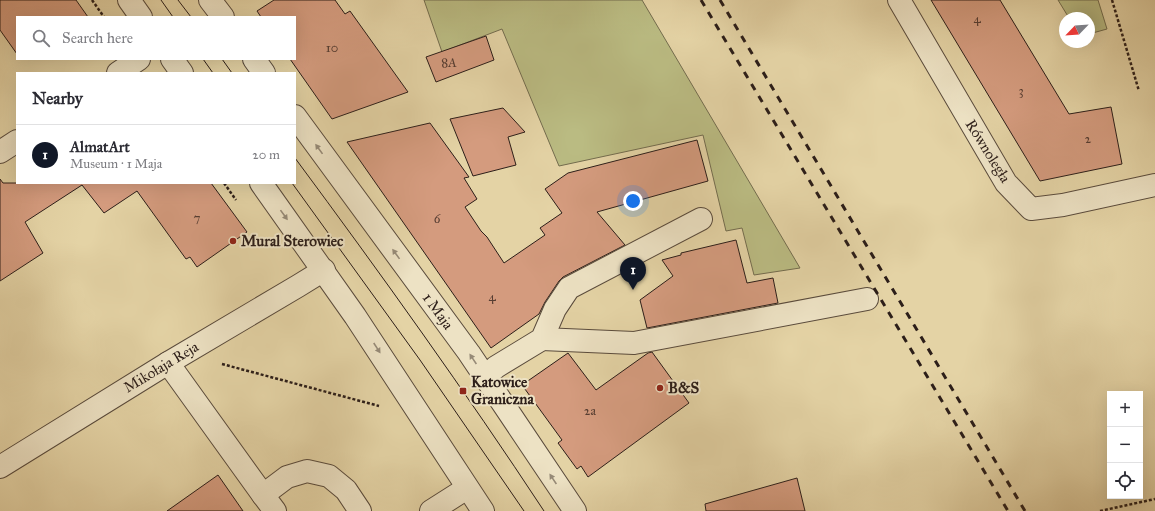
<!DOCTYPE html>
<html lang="en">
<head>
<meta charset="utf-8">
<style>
	body { margin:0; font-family:"IM FELL Great Primer",serif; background:#f7f7f7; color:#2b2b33 }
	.controls { position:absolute; right:12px; bottom:12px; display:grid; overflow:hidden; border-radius:0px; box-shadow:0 4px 16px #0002 }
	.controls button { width:36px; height:36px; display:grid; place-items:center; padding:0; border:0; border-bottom:1px solid #e1e1e2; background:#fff; color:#2b2b33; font:20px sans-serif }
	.compass { position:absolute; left:1059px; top:12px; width:36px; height:36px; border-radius:50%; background:#fff; box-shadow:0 4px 16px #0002; rotate:245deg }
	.you { position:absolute; left:633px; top:201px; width:14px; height:14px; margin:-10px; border:3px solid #fff; border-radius:50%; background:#1a73e8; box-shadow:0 0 0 6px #1a73e833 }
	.badge { display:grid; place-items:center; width:26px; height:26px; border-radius:50%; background:#111827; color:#fff; font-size:13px; font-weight:700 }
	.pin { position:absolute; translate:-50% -33px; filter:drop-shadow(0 1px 2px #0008) }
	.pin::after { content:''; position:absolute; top:21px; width:14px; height:12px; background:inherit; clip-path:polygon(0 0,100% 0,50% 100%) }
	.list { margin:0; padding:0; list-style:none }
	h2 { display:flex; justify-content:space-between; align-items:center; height:52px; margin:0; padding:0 16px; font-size:17px }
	h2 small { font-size:13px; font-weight:400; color:#7c7c81 }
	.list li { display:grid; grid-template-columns:26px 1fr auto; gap:12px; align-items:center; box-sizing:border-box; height:60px; padding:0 16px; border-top:1px solid #e1e1e2 }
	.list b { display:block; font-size:15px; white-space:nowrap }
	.list p { margin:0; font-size:13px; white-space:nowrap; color:#7c7c81 }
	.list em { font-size:13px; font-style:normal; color:#7c7c81 }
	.icon { flex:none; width:22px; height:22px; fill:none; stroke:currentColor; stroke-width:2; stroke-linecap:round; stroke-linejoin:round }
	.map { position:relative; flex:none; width:1155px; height:511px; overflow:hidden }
	.search { position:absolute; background:#fff; box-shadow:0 4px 16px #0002; left:16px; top:16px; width:280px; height:44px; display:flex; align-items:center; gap:10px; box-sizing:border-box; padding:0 14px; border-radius:0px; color:#7c7c81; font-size:15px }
	.panel { position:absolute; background:#fff; box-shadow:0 4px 16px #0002; left:16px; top:72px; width:280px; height:112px; border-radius:0px }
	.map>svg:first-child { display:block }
	.green { fill:#babb82; stroke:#736c4e }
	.building { fill:#d49b7e; stroke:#2c1e19 }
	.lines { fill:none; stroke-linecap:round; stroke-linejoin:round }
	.minor-casing { stroke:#5a4b3c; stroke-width:24 }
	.path { stroke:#2c1e19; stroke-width:2.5; stroke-dasharray:3 2; stroke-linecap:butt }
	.minor { stroke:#ede2c4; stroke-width:22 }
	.tram { stroke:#2c1e19; stroke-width:1 }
	.rail { stroke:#2c1e19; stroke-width:3; stroke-dasharray:7 7; stroke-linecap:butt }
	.oneway { fill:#968a77 }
	.poi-dot { fill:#8f2418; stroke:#ede2c4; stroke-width:1.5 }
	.labels { text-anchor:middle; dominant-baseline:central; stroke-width:4; stroke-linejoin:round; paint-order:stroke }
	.number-label { font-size:13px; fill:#563d32 }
	.street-label { font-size:15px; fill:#2c1e19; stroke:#ede2c4 }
	.poi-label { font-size:15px; font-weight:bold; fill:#2c1e19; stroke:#ede2c4; text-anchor:start }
</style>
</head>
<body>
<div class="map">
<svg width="1155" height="511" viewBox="0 0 1155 511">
	<rect width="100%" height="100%" fill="#e4d3a5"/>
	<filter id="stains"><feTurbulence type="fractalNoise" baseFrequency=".005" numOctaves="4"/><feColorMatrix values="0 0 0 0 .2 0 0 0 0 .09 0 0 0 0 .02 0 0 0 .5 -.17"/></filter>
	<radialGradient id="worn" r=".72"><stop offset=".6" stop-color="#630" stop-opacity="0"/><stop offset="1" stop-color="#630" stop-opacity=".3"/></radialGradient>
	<g class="green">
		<polygon points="424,0 642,0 800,268 754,275 742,228 726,231 703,135 559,166 502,29 442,52"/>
		<polygon points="1058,0 1098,0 1107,29 1089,34 1089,18 1069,18"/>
	</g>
	<g class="building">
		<polygon points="0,0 76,0 88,17 17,17 17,54 0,30"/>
		<polygon points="274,0 335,0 345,14 350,11 408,92 332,119 290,59 295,59 295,17 261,17 257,11"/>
		<polygon points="931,0 1000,0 1069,114 1111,107 1122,164 1040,181"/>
		<polygon points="486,36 494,60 436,82 426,57"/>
		<polygon points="503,108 525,132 508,137 516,165 473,176 450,119"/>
		<polygon points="430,123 469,177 464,178 477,199 465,207 481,231 487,237 504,263 545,235 540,228 562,213 545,189 568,173 697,140 708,181 597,212 625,245 563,277 559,281 545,302 539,314 491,348 347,142"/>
		<polygon points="0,179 3,183 211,183 247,232 197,267 190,257 186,259 137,191 104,213 82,185 25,222 43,253 0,281"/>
		<polygon points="736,240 747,283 773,278 778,303 647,328 640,300 673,276 662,260 681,255 681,253"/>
		<polygon points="652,352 689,403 588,477 581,466 577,469 558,443 562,440 522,385 568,353 596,390 648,353"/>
		<polygon points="218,475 243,511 167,511"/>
		<polygon points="797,478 805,511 706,511 705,504"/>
	</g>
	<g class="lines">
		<g class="minor-casing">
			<g id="minor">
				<polyline points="129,0 141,17"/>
				<polyline points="210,0 223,17"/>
				<polyline points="899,0 1006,183 1031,209 1063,205 1155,185"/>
				<polyline points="172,59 182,73"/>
				<polyline points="254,59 264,73"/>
				<polyline points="118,73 139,59"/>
				<polyline points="295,116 469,353 575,511"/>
				<polyline points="0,152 17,141"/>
				<polyline points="261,183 355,316 483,511"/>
				<polyline points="542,339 634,343 867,299"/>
				<polyline points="168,363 263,495"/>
				<polyline points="485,377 496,367 542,339 555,309 569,288 701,219"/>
				<polyline points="0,467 168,363 298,286 324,270"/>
				<polyline points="275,511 263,495 287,477 307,471 329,476 346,490 360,511"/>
				<polyline points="431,511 464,490"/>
			</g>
		</g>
		<g class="path">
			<polyline points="92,0 104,17"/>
			<polyline points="1112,0 1139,91"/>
			<polyline points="224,183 236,200"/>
			<polyline points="222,364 379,406"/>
			<polyline points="1100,511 1155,499"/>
		</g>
		<use href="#minor" class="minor"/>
		<g class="tram">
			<polyline points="161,0 173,17"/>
			<polyline points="178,0 191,17"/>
			<polyline points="203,59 213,73"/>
			<polyline points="222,59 232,73"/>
			<path d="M 295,158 C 381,274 465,391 544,511"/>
			<polyline points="292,183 420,360 524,511"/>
		</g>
		<g class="rail">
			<polyline points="701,0 1008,511"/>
			<polyline points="720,0 1025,511"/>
		</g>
	</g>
	<defs><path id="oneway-solid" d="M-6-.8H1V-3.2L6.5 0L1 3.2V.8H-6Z"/></defs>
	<g class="oneway">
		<use href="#oneway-solid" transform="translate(319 149) rotate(-126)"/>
		<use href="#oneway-solid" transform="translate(284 215) rotate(54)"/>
		<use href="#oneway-solid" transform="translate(396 254) rotate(-126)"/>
		<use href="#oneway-solid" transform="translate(377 348) rotate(57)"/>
		<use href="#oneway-solid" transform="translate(473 359) rotate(-124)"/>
		<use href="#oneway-solid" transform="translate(553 479) rotate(-124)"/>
	</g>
	<g class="poi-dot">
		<circle cx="233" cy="241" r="4"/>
		<circle cx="660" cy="388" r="4"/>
		<rect x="459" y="387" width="8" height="8" rx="2"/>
	</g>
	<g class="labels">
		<g class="number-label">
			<text x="977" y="19">4</text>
			<text x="332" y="48">10</text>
			<text x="449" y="63">8A</text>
			<text x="1021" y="91">3</text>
			<text x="1088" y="139">2</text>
			<text x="197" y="218">7</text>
			<text x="437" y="219">6</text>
			<text x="492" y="297">4</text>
			<text x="590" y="411">2a</text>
		</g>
		<g class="street-label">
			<text transform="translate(988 151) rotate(58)">Równoległa</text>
			<text transform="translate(438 311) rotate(54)">1 Maja</text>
			<text transform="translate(161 367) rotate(-31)">Mikołaja Reja</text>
		</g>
		<g class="poi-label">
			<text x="241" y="241">Mural Sterowiec</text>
			<text x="471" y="382">Katowice<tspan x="471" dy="17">Graniczna</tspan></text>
			<text x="668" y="388">B&amp;S</text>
		</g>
	</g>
	<rect width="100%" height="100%" filter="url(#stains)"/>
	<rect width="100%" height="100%" fill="url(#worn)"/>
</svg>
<div class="controls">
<button>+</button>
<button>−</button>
<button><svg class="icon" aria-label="locate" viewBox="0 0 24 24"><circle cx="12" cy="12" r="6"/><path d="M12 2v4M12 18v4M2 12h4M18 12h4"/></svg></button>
</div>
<svg class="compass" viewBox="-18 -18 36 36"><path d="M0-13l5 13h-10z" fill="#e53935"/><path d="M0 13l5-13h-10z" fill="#7c7c81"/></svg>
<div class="you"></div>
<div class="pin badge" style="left:633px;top:290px">1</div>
<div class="search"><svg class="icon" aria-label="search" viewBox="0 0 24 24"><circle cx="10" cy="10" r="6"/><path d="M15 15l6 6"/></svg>Search here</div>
<section class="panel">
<h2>Nearby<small></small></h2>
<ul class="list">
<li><span class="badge">1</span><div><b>AlmatArt</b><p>Museum · 1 Maja</p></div><em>20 m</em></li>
</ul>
</section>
</div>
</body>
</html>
